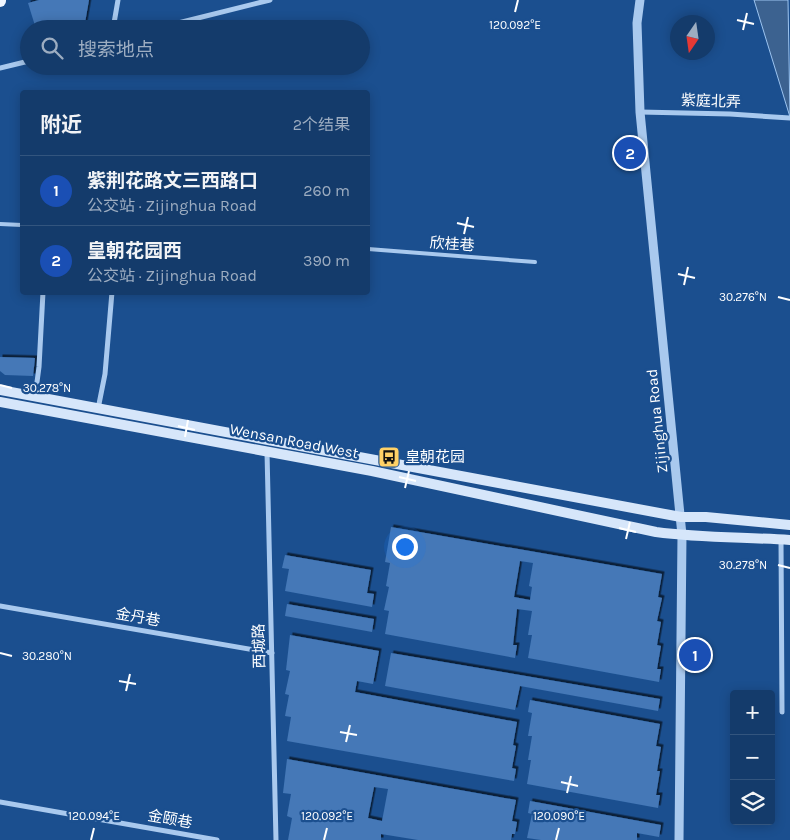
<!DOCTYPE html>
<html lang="zh">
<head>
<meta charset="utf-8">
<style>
	body { margin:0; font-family:Karla,"Noto Sans SC",sans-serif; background:#1d4271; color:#f1f3f6 }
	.controls { position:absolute; right:15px; bottom:15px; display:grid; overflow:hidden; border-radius:5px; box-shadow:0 2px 12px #0003 }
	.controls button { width:45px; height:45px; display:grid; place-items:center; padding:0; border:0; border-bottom:1px solid #33557e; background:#143b6b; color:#f1f3f6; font:25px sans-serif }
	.compass { position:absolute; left:670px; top:15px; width:45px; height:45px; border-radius:50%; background:#143b6b; box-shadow:0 2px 12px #0003; rotate:193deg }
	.you { position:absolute; left:404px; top:546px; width:18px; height:18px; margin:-12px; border:4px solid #fff; border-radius:50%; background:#1a73e8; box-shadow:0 0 0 8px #1a73e833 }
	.badge { display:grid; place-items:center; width:32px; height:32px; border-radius:50%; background:#ea580c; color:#fff; font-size:16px; font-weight:700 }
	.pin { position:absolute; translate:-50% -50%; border:2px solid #fff; box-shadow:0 1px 5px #0006 }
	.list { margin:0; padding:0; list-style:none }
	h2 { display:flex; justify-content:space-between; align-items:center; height:65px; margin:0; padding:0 20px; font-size:21px }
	h2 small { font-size:16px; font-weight:400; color:#9dadc1 }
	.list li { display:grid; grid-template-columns:32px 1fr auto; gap:15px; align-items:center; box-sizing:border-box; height:70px; padding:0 20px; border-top:1px solid #33557e }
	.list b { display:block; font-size:19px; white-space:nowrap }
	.list p { margin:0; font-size:16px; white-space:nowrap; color:#9dadc1 }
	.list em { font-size:16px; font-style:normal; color:#9dadc1 }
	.icon { flex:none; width:28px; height:28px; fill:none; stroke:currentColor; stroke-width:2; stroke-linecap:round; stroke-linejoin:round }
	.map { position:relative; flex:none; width:790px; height:840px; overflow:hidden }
	.search { position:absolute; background:#143b6b; box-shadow:0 2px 12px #0003; left:20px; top:20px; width:350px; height:55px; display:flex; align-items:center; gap:12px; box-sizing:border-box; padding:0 18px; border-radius:28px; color:#9dadc1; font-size:19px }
	.panel { position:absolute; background:#143b6b; box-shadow:0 2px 12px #0003; left:20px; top:90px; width:350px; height:205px; border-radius:5px }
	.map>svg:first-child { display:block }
	.water { fill:#3c6290; stroke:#9cc4f0 }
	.building { fill:#4478b7; fill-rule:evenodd; filter:url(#shadow) }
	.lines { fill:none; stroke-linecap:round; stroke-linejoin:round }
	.service { stroke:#a9c9ee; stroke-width:4 }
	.minor { stroke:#a9c9ee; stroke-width:5 }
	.tertiary { stroke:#a9c9ee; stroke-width:9 }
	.secondary { stroke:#d6e6fa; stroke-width:10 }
	.primary { stroke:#f0f6ff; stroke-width:12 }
	.ticks { fill:none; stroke:#fff; stroke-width:2 }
	.labels { text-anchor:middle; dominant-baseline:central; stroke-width:4.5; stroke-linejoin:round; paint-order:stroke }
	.street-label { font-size:15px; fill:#fff; stroke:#1b4f8f }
	.poi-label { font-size:15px; fill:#fff; stroke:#1b4f8f; text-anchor:start }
	.ticks-label { font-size:12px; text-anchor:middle; fill:#fff; stroke:#1b4f8f; stroke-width:4.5; stroke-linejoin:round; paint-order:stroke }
</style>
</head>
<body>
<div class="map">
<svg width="790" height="840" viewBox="0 0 790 840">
	<defs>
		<filter id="shadow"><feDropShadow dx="2.5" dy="-2.5" stdDeviation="0" flood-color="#0009"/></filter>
	</defs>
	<rect width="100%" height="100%" fill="#1b4f8f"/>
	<polygon class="water" points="754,0 788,0 790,117"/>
	<g class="building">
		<polygon points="39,0 89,0 85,23 60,29 36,29 28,3"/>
		<polygon points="0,357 35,358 33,376 5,375 0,371"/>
		<path d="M 391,527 L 662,574 L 658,597 L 662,598 L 657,621 L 661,622 L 657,645 L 661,646 L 657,669 L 661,669 L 659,682 L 528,658 L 532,635 L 528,635 L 532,611 L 517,609 L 513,645 L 517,645 L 515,658 L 385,634 L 389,611 L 384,610 L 389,587 L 386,586 L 390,563 L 385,562 ZM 520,561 L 533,563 L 529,586 L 532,587 L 530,600 L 514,597 Z"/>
		<polygon points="285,555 371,570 367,593 374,594 372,607 285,591 289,569 282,568"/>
		<polygon points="287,604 374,619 372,632 285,616"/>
		<polygon points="290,635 379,651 373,684 357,681 355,692 517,722 513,745 516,746 512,768 516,769 514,781 287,741 291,717 285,716 289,695 285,694 290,671 286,670"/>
		<polygon points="391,653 660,699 658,711 520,686 515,710 385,686"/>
		<polygon points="530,700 660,724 656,746 661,747 657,771 660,771 656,795 660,795 658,808 527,784 531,760 528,760 532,736 528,736 532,713 528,712"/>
		<path d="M 287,759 L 516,800 L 512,821 L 517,822 L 515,834 L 512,834 L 511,840 L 418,840 L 381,834 L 381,840 L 288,840 L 292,818 L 287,816 L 291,794 L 283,793 ZM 374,787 L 388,789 L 382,821 L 368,818 Z"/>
		<polygon points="530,801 661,825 659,837 637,833 637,840 541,840 527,838 532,814 528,813"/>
	</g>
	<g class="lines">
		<g class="service">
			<polyline points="0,224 22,225"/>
			<polyline points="368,249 535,262"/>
		</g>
		<g class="minor">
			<polyline points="113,29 118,0"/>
			<polyline points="154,29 270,0"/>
			<polyline points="0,68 29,61"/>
			<polyline points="640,112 730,114 790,118"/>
			<polyline points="35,397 39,367 43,292"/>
			<polyline points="98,409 105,374 112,292"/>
			<polyline points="267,452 276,840"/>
			<polyline points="781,540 782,712"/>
			<polyline points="0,606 272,653"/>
			<polyline points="0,802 217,840"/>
		</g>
		<polyline class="tertiary" points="640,0 637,23 640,112 682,535 679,840"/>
		<g class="secondary">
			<polyline points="0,390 681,517 706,517 790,525"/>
			<path d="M 0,402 L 372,471 L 656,532 C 700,538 746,537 790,540"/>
		</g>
		<polyline class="primary" points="0,1 0,0"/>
	</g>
	<path class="ticks" d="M 515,12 L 518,0M 737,20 L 754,24M 743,30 L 747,13M 457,223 L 474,227M 464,234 L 468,217M 678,274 L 695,278M 684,285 L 688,267M 778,297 L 790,300M 0,385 L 12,388M 178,426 L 195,430M 185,437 L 188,420M 399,477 L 416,481M 405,488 L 409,471M 619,528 L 636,532M 626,539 L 630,522M 778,565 L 790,568M 0,653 L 12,656M 119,681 L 136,684M 126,691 L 130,674M 340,732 L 357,735M 346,742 L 350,725M 561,782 L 578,786M 567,793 L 571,776M 91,840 L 94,828M 324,840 L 327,828M 556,840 L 559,828"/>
	<defs>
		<g id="bus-square" transform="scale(1.125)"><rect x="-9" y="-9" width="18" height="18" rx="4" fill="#ffd166" stroke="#1b4f8f"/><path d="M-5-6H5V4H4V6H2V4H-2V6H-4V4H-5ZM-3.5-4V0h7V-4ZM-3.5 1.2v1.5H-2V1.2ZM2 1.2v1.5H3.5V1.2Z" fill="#111"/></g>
	</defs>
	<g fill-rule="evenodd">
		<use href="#bus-square" x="389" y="457"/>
	</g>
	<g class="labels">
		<g class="street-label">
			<text transform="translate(711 101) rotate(2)">紫庭北弄</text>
			<text transform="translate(452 244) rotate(4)">欣桂巷</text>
			<text transform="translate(657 421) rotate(-96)">Zijinghua Road</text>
			<text transform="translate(294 441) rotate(11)">Wensan Road West</text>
			<text transform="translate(138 617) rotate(10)">金丹巷</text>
			<text transform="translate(259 646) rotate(-91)">西城路</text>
			<text transform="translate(170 819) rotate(10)">金颐巷</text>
		</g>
		<g class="poi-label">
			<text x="405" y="457">皇朝花园</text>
		</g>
	</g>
	<g class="ticks-label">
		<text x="515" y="29">120.092°E</text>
		<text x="743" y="301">30.276°N</text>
		<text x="47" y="392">30.278°N</text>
		<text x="743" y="569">30.278°N</text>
		<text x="47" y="660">30.280°N</text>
		<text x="94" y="820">120.094°E</text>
		<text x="327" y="820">120.092°E</text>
		<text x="559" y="820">120.090°E</text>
	</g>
</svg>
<div class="controls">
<button>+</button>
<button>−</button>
<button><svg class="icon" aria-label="layers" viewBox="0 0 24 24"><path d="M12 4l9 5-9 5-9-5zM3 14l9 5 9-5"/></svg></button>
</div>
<svg class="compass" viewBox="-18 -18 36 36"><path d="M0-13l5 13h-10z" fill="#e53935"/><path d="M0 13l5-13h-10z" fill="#9dadc1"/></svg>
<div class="you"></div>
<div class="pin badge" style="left:695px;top:655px;background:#1a4fb4">1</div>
<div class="pin badge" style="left:630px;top:153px;background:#1a4fb4">2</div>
<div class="search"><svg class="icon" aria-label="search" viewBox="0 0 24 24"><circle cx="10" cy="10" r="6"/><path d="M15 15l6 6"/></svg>搜索地点</div>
<section class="panel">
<h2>附近<small>2个结果</small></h2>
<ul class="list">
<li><span class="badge" style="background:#1a4fb4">1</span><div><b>紫荆花路文三西路口</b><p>公交站 · Zijinghua Road</p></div><em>260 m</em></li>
<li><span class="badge" style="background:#1a4fb4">2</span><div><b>皇朝花园西</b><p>公交站 · Zijinghua Road</p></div><em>390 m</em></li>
</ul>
</section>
</div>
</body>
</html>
